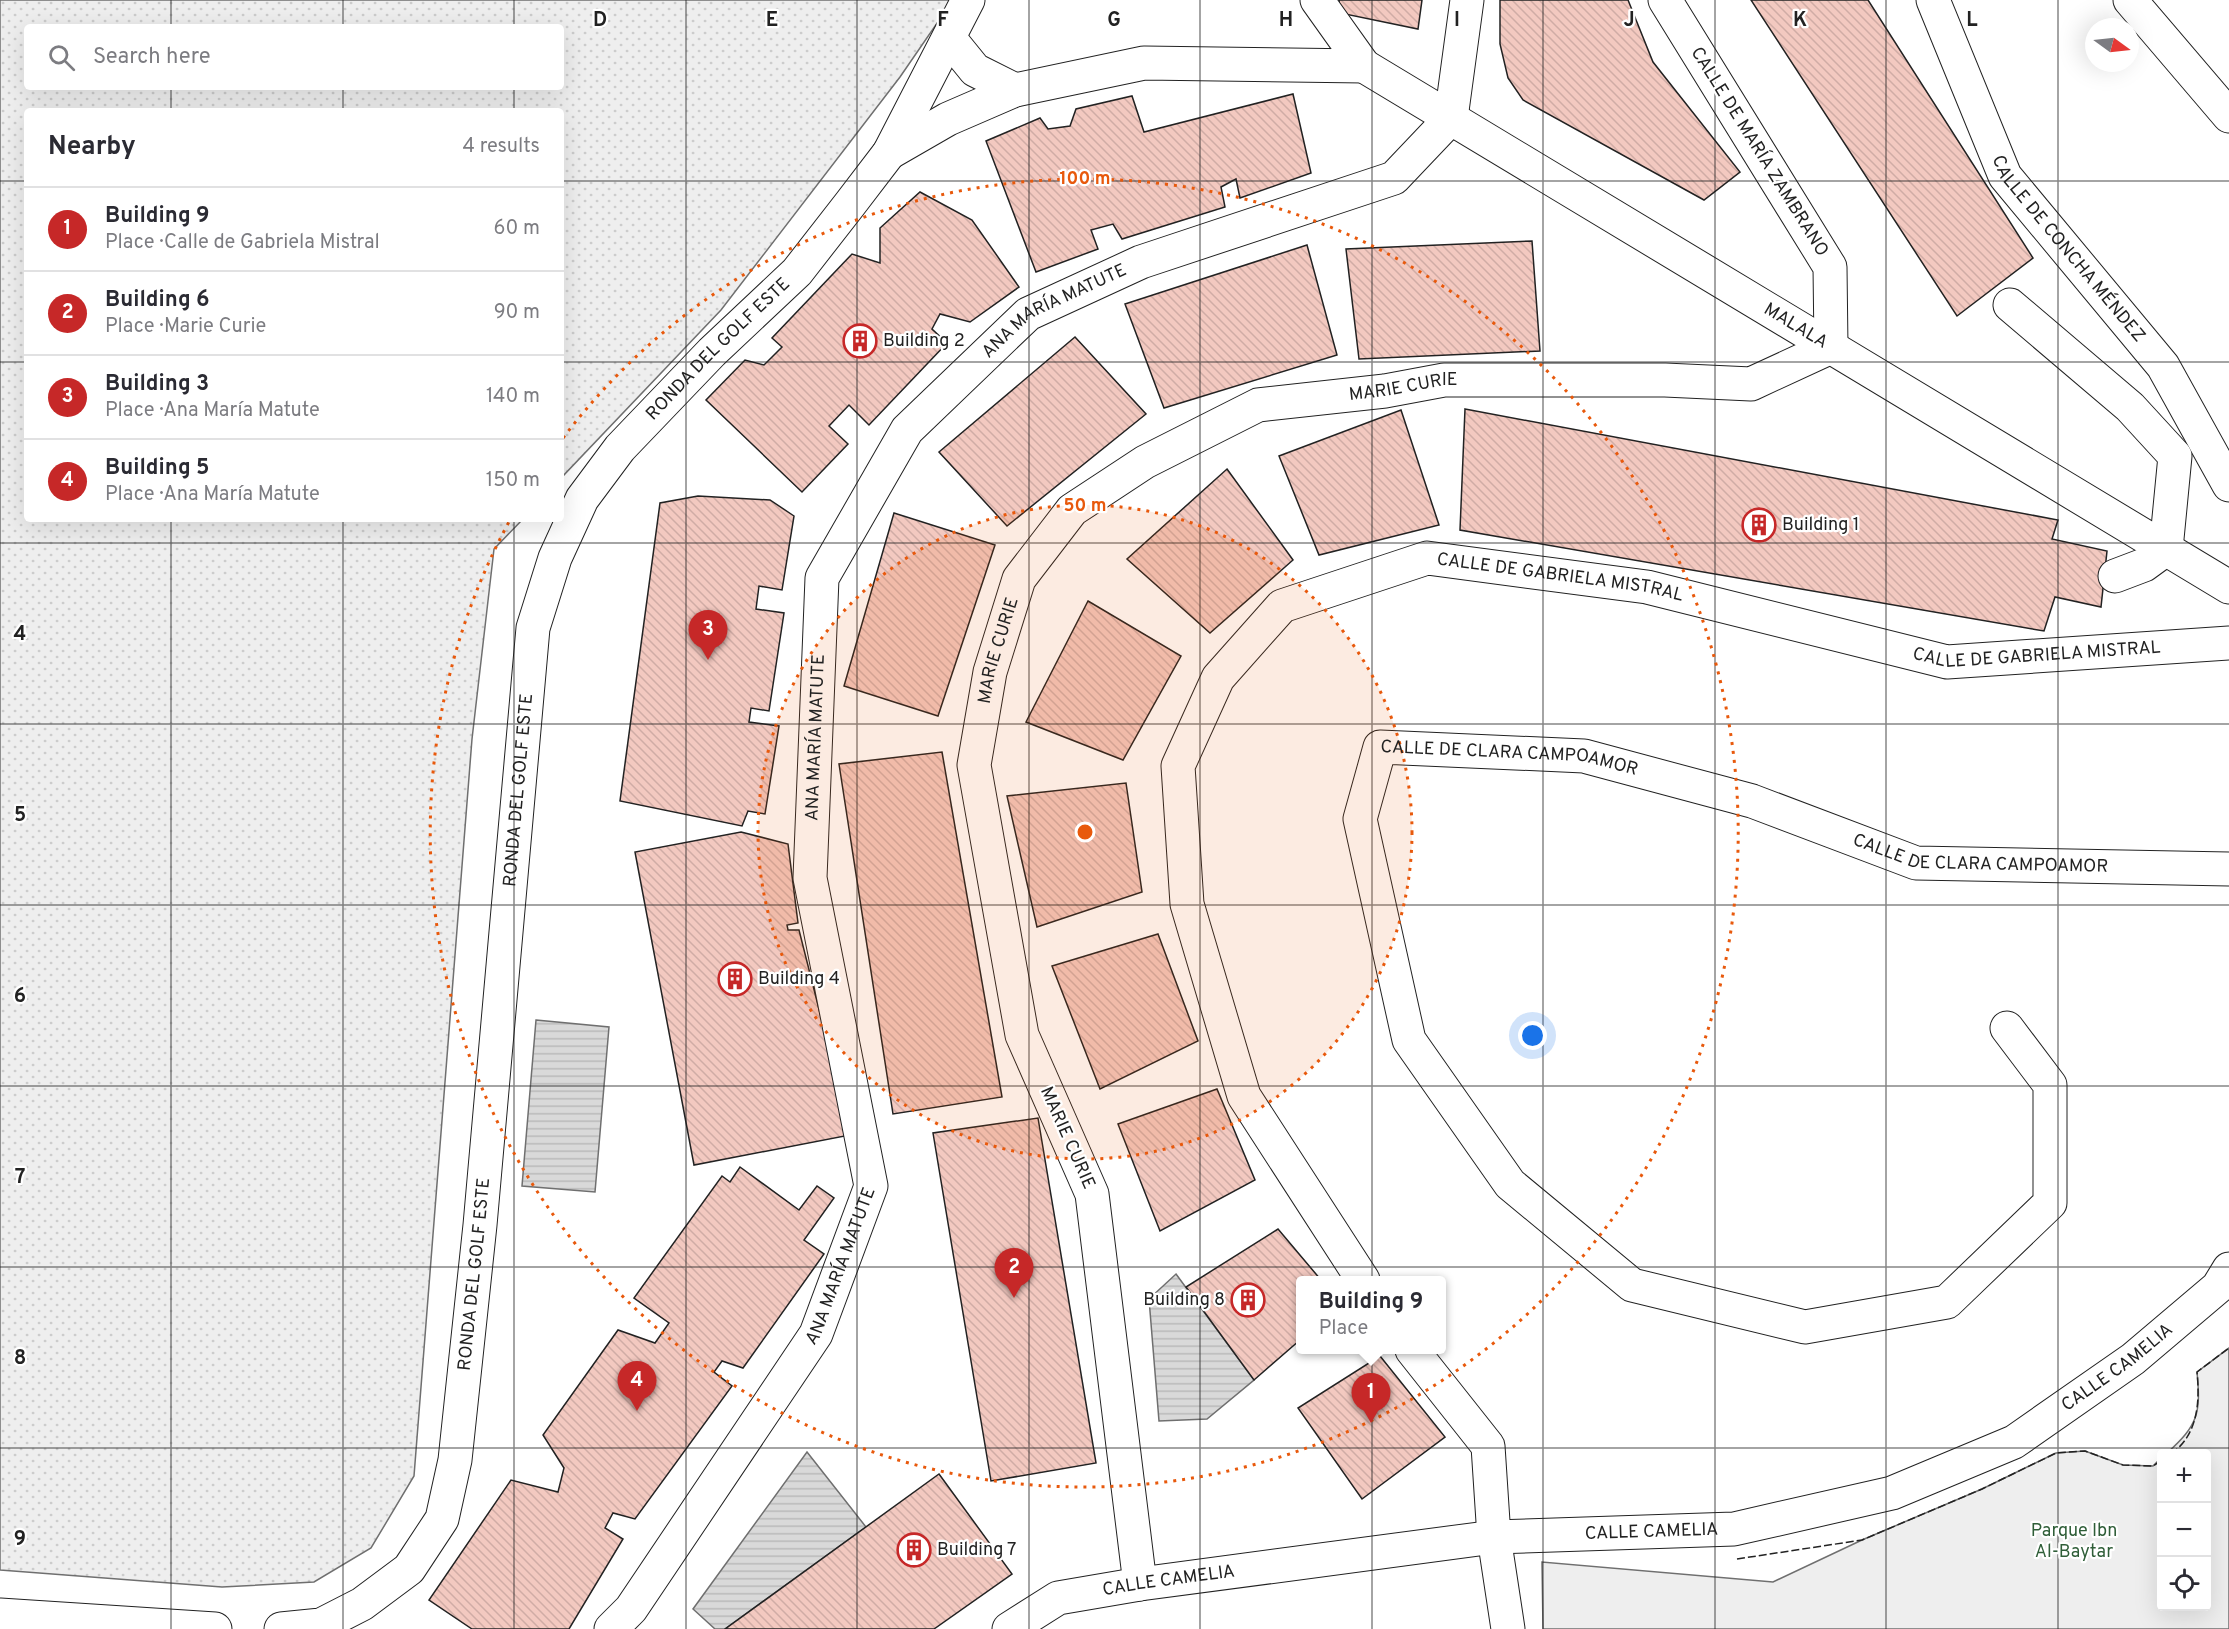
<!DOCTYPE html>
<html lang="en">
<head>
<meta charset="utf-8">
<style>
	body { margin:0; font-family:Overpass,sans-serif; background:#f2f2f3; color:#2b2b33 }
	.controls { position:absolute; right:18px; bottom:18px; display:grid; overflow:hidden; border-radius:6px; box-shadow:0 6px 24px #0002 }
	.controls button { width:54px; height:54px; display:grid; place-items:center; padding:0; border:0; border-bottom:2px solid #e1e1e2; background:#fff; color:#2b2b33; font:30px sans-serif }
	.compass { position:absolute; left:2085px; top:18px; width:54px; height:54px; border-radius:50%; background:#fff; box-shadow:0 6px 24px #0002; rotate:105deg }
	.you { position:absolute; left:1533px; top:1036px; width:21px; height:21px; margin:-15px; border:4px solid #fff; border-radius:50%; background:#1a73e8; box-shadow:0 0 0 9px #1a73e833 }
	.badge { display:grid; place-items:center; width:39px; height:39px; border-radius:50%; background:#c62828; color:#fff; font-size:20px; font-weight:700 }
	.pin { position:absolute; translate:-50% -50px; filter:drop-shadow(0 2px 3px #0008) }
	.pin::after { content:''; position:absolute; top:32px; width:21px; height:18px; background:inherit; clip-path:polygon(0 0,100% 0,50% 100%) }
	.popup { position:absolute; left:1296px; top:1276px; width:150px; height:78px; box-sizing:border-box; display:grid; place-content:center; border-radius:6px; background:#fff; filter:drop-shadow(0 2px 4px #0005); font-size:20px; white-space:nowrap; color:#7c7c81 }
	.popup b { font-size:22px; color:#2b2b33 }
	.popup::after { content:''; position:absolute; left:50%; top:100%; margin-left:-12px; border:12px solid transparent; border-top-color:#fff }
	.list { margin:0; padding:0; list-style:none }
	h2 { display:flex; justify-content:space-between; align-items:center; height:78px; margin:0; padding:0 24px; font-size:26px }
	h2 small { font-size:20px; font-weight:400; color:#7c7c81 }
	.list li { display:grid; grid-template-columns:39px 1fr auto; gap:18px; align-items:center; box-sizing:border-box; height:84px; padding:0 24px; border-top:2px solid #e1e1e2 }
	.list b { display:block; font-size:22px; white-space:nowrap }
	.list p { margin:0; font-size:20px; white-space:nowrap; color:#7c7c81 }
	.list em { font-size:20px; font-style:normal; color:#7c7c81 }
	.icon { flex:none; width:33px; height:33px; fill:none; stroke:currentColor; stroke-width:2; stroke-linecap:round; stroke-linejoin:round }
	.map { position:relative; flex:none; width:2229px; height:1629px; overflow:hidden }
	.search { position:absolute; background:#fff; box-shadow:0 6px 24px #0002; left:24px; top:24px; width:540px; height:66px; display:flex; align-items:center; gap:15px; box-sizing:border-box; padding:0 21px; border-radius:6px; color:#7c7c81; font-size:22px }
	.panel { position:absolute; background:#fff; box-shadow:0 6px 24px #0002; left:24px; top:108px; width:540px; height:414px; border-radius:6px }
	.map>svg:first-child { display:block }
	.grass { fill:url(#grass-dots); stroke:#6f6f6f; stroke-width:1.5; fill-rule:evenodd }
	.park { fill:#eee; stroke:#6f6f6f; stroke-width:1.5 }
	.water { fill:url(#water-rules); stroke:#6f6f6f; stroke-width:1.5 }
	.building { fill:url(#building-back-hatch); stroke:#222; stroke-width:1.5 }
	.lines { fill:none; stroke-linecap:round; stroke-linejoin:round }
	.minor-casing { stroke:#222; stroke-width:35 }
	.minor { stroke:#fff; stroke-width:33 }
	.fence { stroke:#222; stroke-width:1.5; stroke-dasharray:8 3; stroke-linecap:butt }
	.grid { fill:none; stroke:#222; stroke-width:1.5; stroke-opacity:0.55 }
	.ring { fill:none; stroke:#e8590c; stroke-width:3; stroke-dasharray:3 6 }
	.labels { text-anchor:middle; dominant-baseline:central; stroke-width:4.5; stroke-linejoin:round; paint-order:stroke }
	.street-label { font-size:18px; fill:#222; stroke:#fff }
	.poi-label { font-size:18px; fill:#222; stroke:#fff; text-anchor:start }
	.park-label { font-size:18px; fill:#2f5e38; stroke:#fff }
	.grid-label { font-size:20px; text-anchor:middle; font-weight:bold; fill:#222; stroke:#fff; stroke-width:4.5; stroke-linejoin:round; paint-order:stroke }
	.centre { fill:#e8590c; stroke:#fff; stroke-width:3 }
	.ring-label { font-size:18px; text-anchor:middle; font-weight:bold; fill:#e8590c; stroke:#fff; stroke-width:4.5; stroke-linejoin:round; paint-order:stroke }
</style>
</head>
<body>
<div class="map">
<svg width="2229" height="1629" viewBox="0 0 2229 1629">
	<defs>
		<pattern id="grass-dots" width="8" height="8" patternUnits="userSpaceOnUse" patternTransform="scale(1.5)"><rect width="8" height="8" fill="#eee"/><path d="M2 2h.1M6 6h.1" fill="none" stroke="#ccc" stroke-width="1.8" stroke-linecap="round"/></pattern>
		<pattern id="water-rules" width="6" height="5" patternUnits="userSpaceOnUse" patternTransform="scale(1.5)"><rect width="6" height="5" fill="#d9d9d9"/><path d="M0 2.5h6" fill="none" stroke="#bababa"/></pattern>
		<pattern id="building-back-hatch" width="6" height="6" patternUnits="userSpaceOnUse" patternTransform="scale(1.5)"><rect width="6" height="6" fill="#f3c9c0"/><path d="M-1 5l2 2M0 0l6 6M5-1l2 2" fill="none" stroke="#d0aca5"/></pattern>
	</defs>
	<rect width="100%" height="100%" fill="#fff"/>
	<path class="grass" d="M 0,0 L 953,0 L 900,77 L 721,310 L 561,478 L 561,111 L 27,111 L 27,519 L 523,519 L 494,549 L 472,739 L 414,1476 L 371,1548 L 314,1582 L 222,1587 L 0,1570 ZM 27,27 L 561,27 L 561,87 L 27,87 Z"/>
	<path class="park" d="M 2229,1348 L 2229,1629 L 1543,1629 L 1542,1562 L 1773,1582 L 1862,1540 L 1982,1489 L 2056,1453 L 2085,1451 L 2123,1465 L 2153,1466 L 2161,1458 L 2162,1606 L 2206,1606 L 2206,1454 L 2167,1453 C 2198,1425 2201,1414 2197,1372 Z"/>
	<g class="water">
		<polygon points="536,1020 609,1027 595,1192 522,1186"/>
		<polygon points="1176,1274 1254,1380 1207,1419 1159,1421 1149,1299"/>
		<polygon points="807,1452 866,1527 725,1629 715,1629 693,1609"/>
	</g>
	<g class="building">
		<polygon points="1339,0 1422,0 1418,29 1340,13"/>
		<polygon points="1500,0 1628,0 1653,62 1740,172 1704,200 1523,100 1508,78 1500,44"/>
		<polygon points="1751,0 1868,0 2033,258 1957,316"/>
		<polygon points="1293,94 1311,173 1240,198 1236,179 1221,187 1225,207 1122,239 1113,224 1091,230 1098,249 1036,272 986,141 1040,118 1048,129 1070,126 1076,109 1132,96 1144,132"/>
		<polygon points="920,192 972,220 1019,287 970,322 940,314 932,329 947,343 869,425 849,405 829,426 848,444 802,492 706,400 745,360 764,365 782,347 772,338 852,254 880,263 880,228"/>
		<polygon points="1532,241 1540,351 1359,359 1346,249"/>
		<polygon points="1307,245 1337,355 1164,408 1125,304"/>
		<polygon points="1075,337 1146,414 1007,526 939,452"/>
		<polygon points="1465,409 2058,520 2052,539 2107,551 2101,607 2055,597 2044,631 1460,530"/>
		<polygon points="1401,410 1439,525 1319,555 1279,456"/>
		<polygon points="1227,469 1293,560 1210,633 1127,559"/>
		<polygon points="698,496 770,500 794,516 782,590 759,586 756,609 784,613 769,711 751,708 749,722 779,726 765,814 748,811 742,826 620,801 660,503"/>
		<polygon points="894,513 995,545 938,716 844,686"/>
		<polygon points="1088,601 1181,656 1123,760 1026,722"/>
		<polygon points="942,752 1002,1097 893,1114 839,764"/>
		<polygon points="1126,783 1142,892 1037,927 1007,796"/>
		<polygon points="741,832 788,844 798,923 787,925 788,930 799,930 826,1037 845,1136 694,1165 635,852"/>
		<polygon points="1158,934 1198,1041 1100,1089 1052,966"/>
		<polygon points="1217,1089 1255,1180 1160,1231 1118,1124"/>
		<polygon points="1038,1118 1096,1463 991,1481 933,1133"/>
		<polygon points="740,1167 799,1210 817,1186 834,1198 804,1240 824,1254 743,1368 722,1361 714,1372 732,1386 635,1519 613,1513 605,1528 623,1539 569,1629 472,1629 429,1600 511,1480 558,1492 564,1468 543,1435 618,1330 655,1343 669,1323 634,1298 722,1176 730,1182"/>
		<polygon points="1278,1229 1321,1280 1300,1280 1300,1340 1254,1380 1186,1287"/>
		<polygon points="1380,1356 1445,1437 1362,1499 1298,1408"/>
		<polygon points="939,1474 1012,1574 934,1629 725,1629"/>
	</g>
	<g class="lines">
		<g class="minor-casing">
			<g id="minor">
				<path id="s1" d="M 1933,0 L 2005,176 L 2163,366 L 2229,485"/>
				<polyline points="2130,0 2229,116"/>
				<polyline points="949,38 975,70 1015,90"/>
				<path id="s2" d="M 1364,66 L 2229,587"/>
				<polyline points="889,153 948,119 1015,90 1144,63 1364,66 1317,0"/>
				<polyline points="2010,305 2130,407 2175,456 2166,549 2144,565 2115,576"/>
				<path id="s3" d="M 2007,1028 L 2050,1085 L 2050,1203 L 1947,1302 L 1805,1327 L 1632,1285 L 1510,1184 L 1409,1040 L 1360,819 L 1380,747 L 1584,756 L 1752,801 L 1916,863 L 2229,869"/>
				<path id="s4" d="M 1363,1280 L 1244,1096 L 1187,904 L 1178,766 L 1218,678 L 1282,606 L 1427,558 L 1647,587 L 1947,662 L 2229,643"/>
				<polyline points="1412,1350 1488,1446 1494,1537 1508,1629"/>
				<path id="s5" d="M 1140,1584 L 1092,1194 L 1022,1035 L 974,765 L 990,672 L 1019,579 L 1072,510 L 1145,462 L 1258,405 L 1385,391 L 1444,380 L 1665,380 L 1751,384 L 1831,347 L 1830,267 L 1665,0"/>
				<polyline points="0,1615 215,1629"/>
				<path id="s6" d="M 281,1629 L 321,1625 L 362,1604 L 409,1569 L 442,1519 L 455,1460 L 480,1225 L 533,628 L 555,558 L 582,499 L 620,448 L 712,352 L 797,272 L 850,204 L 889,153 L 968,0"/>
				<path id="s7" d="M 611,1629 L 631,1609 L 816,1334 L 871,1186 L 810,878 L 822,578 L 907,430 L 1028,314 L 1141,262 L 1394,178 L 1451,118 L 1467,0"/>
				<path id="s8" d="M 1009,1629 L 1058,1598 L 1140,1584 L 1494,1537 L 1734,1529 L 1892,1493 L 2014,1442 L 2133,1359 L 2218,1287 L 2229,1269"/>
			</g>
		</g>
		<use href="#minor" class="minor"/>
		<g class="fence">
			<path d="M 2171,1454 C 2198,1435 2200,1402 2197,1372 L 2229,1348"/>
			<polyline points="1737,1559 1862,1540 1982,1489 2056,1453 2085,1451 2123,1465 2153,1466 2162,1460"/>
		</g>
	</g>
	<path class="grid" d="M 171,0 L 171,27M 343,0 L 343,27M 514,0 L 514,27M 686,0 L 686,1629M 857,0 L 857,1629M 1029,0 L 1029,1629M 1200,0 L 1200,1629M 1372,0 L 1372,1629M 1543,0 L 1543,1629M 1715,0 L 1715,1629M 1886,0 L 1886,1629M 2058,0 L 2058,1629M 171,87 L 171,111M 343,87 L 343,111M 514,87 L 514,111M 0,181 L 27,181M 561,181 L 2229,181M 0,362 L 27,362M 561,362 L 2229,362M 171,519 L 171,1629M 343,519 L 343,1629M 514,519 L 514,1629M 0,543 L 2229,543M 0,724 L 2229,724M 0,905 L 2229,905M 0,1086 L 2229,1086M 0,1267 L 2229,1267M 0,1448 L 2229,1448"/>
	<circle cx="1085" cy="832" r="327" fill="#e8590c" fill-opacity=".12"/>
	<g class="ring">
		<circle cx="1085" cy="832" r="327"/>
		<path d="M563 438A654 654 0 1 1 510 520"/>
	</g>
	<defs>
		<g id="building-ring" transform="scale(1.725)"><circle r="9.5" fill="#fff" stroke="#c62828" stroke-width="1.5"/><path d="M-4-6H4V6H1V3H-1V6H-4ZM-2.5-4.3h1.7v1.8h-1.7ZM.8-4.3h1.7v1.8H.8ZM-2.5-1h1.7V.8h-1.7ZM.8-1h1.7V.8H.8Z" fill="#c62828"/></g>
	</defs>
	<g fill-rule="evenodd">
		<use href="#building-ring" x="860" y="341"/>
		<use href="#building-ring" x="1759" y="525"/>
		<use href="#building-ring" x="735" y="979"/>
		<use href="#building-ring" x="1248" y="1300"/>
		<use href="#building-ring" x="914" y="1550"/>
	</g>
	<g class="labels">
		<g class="street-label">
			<text transform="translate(1759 152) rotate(58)">CALLE DE MARÍA ZAMBRANO</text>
			<text stroke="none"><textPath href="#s1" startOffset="286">CALLE DE CONCHA MÉNDEZ</textPath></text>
			<text stroke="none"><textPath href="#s7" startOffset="1494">ANA MARÍA MATUTE</textPath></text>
			<text stroke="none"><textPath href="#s2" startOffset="504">MALALA</textPath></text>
			<text stroke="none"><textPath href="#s6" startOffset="1442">RONDA DEL GOLF ESTE</textPath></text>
			<text stroke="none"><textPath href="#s5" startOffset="1480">MARIE CURIE</textPath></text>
			<text stroke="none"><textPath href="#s4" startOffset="1038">CALLE DE GABRIELA MISTRAL</textPath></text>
			<text stroke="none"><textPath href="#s4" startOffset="1524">CALLE DE GABRIELA MISTRAL</textPath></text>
			<text stroke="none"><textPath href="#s5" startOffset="958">MARIE CURIE</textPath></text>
			<text stroke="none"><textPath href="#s7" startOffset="972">ANA MARÍA MATUTE</textPath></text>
			<text stroke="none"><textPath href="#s3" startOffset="1420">CALLE DE CLARA CAMPOAMOR</textPath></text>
			<text stroke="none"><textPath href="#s6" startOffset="938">RONDA DEL GOLF ESTE</textPath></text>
			<text stroke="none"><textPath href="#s3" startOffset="1906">CALLE DE CLARA CAMPOAMOR</textPath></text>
			<text transform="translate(1067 1138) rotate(66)">MARIE CURIE</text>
			<text stroke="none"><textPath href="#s7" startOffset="432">ANA MARÍA MATUTE</textPath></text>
			<text stroke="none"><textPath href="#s6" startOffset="452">RONDA DEL GOLF ESTE</textPath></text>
			<text stroke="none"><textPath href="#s8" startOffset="1160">CALLE CAMELIA</textPath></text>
			<text stroke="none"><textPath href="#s8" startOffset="656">CALLE CAMELIA</textPath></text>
			<text stroke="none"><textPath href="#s8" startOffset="170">CALLE CAMELIA</textPath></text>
		</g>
		<g class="poi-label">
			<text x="883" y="341">Building 2</text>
			<text x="1782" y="525">Building 1</text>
			<text x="758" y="979">Building 4</text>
			<text x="1225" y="1300" text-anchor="end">Building 8</text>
			<text x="937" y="1550">Building 7</text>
		</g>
		<g class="park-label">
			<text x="2074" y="1531">Parque Ibn<tspan x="2074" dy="21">Al-Baytar</tspan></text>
		</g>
	</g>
	<g class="grid-label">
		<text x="600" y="26">D</text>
		<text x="772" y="26">E</text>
		<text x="943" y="26">F</text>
		<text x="1114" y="26">G</text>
		<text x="1286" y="26">H</text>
		<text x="1457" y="26">I</text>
		<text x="1629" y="26">J</text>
		<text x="1800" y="26">K</text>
		<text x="1972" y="26">L</text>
		<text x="20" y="640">4</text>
		<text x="20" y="821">5</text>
		<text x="20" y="1002">6</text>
		<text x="20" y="1183">7</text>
		<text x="20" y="1364">8</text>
		<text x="20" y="1545">9</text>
	</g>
	<circle cx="1085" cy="832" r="9" class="centre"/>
	<g class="ring-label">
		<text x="1085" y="184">100 m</text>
		<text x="1085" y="511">50 m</text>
	</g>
</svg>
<div class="controls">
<button>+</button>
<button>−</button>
<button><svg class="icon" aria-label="locate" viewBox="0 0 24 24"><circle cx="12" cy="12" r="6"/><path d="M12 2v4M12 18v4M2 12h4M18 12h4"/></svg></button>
</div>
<svg class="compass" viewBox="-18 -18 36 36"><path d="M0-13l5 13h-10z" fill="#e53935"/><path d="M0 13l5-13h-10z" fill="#7c7c81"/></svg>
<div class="you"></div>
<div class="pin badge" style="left:1371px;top:1423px">1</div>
<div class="popup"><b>Building 9</b>Place</div>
<div class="pin badge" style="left:1014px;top:1298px">2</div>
<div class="pin badge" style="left:708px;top:660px">3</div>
<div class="pin badge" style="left:637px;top:1411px">4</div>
<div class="search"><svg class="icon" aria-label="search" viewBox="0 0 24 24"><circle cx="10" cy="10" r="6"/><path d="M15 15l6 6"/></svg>Search here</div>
<section class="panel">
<h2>Nearby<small>4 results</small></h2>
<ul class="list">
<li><span class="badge">1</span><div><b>Building 9</b><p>Place · Calle de Gabriela Mistral</p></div><em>60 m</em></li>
<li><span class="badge">2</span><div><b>Building 6</b><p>Place · Marie Curie</p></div><em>90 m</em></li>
<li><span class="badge">3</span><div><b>Building 3</b><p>Place · Ana María Matute</p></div><em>140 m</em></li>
<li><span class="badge">4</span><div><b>Building 5</b><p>Place · Ana María Matute</p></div><em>150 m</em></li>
</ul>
</section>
</div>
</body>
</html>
